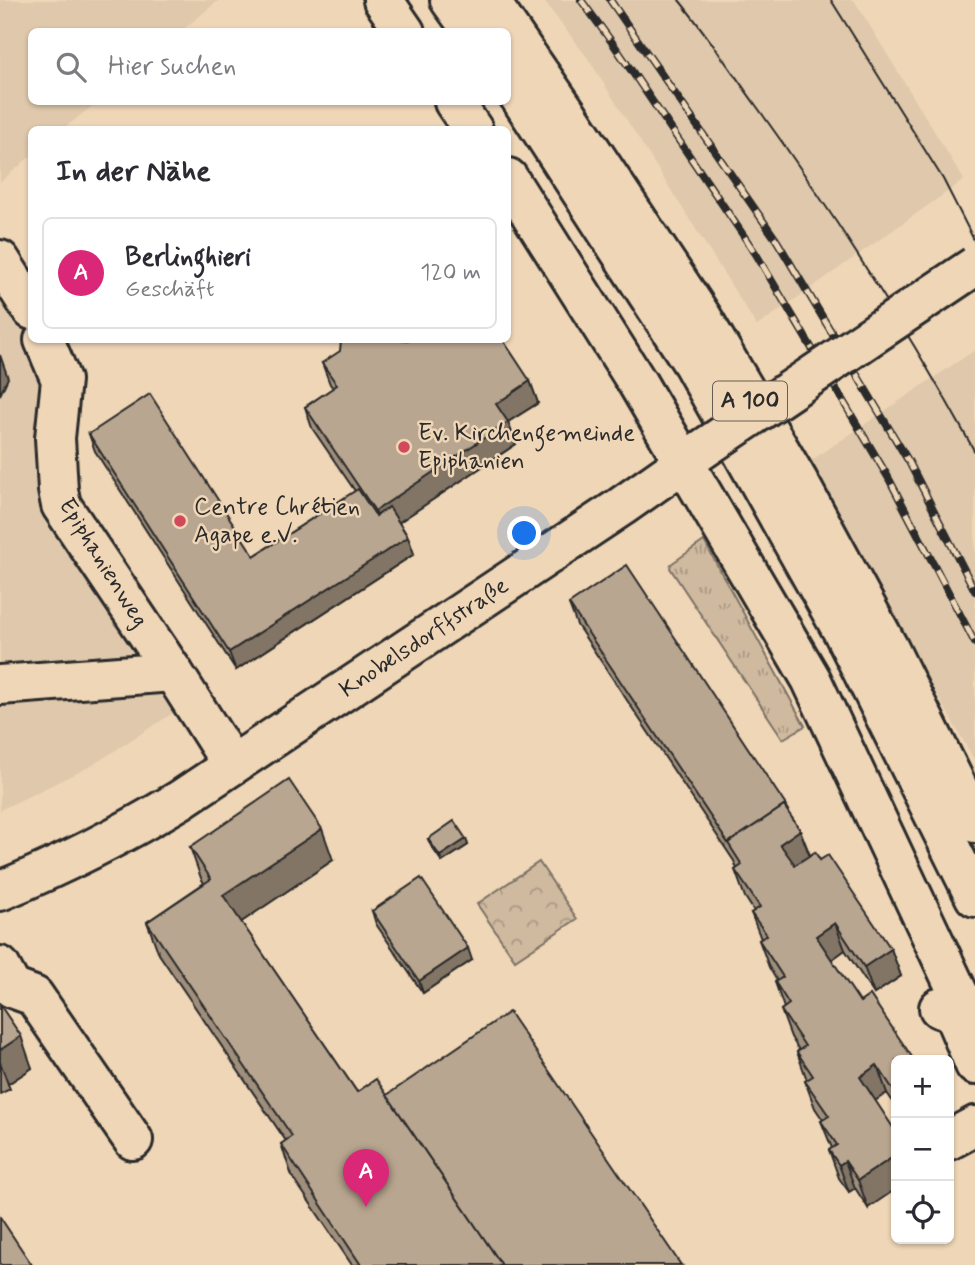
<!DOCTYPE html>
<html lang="de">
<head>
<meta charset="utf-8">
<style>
	body { margin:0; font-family:Mynerve,sans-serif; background:#f2f2f3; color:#2b2b33 }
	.controls { position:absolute; right:21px; bottom:21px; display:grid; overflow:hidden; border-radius:10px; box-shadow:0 2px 5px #0004 }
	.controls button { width:63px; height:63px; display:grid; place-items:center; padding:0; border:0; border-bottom:2px solid #e1e1e2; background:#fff; color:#2b2b33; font:35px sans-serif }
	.you { position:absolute; left:525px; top:534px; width:24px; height:24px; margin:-18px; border:5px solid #fff; border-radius:50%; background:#1a73e8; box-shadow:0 0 0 10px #1a73e833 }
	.badge { display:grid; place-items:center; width:46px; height:46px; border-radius:50%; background:#db2777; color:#fff; font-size:23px; font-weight:700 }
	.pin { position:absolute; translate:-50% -58px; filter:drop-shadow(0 2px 4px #0008) }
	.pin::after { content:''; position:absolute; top:37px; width:24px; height:21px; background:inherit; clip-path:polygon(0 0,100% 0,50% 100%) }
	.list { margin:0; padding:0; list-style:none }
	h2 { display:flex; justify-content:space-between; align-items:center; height:91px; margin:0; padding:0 28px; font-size:30px }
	h2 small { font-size:23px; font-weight:400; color:#7c7c81 }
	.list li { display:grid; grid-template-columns:46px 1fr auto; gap:21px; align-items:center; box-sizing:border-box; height:112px; margin:0 14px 14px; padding:0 14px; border:2px solid #e1e1e2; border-radius:10px }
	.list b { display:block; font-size:26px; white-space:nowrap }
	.list p { margin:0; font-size:23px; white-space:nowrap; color:#7c7c81 }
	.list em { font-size:23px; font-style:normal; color:#7c7c81 }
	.icon { flex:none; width:38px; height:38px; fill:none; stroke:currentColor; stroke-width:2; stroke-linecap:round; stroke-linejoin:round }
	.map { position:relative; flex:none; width:975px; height:1265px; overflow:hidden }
	.search { position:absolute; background:#fff; box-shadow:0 2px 5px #0004; left:28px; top:28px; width:483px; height:77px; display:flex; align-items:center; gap:18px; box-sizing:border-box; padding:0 24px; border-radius:10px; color:#7c7c81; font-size:26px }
	.panel { position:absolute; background:#fff; box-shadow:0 2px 5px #0004; left:28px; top:126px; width:483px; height:217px; border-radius:10px }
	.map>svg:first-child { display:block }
	.built { fill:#dfc8ab }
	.grass { fill:url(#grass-tufts); stroke:#7d7266; stroke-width:2 }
	.forest { fill:url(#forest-crowns); stroke:#7d7266; stroke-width:2 }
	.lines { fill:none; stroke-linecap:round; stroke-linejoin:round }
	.minor-casing { stroke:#2b2b2b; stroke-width:44 }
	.major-casing { stroke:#2b2b2b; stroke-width:44 }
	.highway-casing { stroke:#2b2b2b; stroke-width:44 }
	.minor { stroke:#efd6b7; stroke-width:38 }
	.major { stroke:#efd6b7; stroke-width:38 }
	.highway { stroke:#efd6b7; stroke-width:38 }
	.tram { stroke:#2b2b2b; stroke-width:2 }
	.rail-casing { stroke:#2b2b2b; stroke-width:8 }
	.rail { stroke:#efd6b7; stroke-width:5; stroke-dasharray:16; stroke-linecap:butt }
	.major-bridge-casing { stroke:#2b2b2b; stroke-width:44; stroke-linecap:butt }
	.major-bridge { stroke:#efd6b7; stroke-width:38 }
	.wall { fill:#9f8f7c; stroke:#2b2b2b; stroke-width:2 }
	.shaded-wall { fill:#827465; stroke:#2b2b2b; stroke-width:2 }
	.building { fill:#b9a690; stroke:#2b2b2b; stroke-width:2 }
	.poi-dot { fill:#d1495b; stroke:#efd6b7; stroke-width:2.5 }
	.labels { text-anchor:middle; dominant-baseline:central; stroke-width:5; stroke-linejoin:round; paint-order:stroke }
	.shield { fill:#efd6b7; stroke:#665e55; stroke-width:2 }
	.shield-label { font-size:23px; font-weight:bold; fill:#2b2b2b }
	.poi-label { font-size:24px; fill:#2b2b2b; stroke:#efd6b7; text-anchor:start }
	.street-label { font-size:24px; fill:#2b2b2b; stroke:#efd6b7 }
</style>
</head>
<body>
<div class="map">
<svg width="975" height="1265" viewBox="0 0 975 1265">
	<defs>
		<pattern id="grass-tufts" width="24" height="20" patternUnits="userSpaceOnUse" patternTransform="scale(1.75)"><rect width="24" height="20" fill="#cfbaa0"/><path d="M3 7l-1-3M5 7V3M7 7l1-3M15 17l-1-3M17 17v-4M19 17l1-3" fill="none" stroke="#a89783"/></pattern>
		<pattern id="forest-crowns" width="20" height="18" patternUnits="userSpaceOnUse" patternTransform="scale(1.75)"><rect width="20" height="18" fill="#cfbaa0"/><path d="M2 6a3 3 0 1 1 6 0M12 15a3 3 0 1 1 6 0" fill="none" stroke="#a89783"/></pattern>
	</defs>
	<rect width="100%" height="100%" fill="#efd6b7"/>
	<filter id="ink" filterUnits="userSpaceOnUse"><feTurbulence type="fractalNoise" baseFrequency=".0143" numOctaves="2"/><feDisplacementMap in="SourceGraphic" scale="14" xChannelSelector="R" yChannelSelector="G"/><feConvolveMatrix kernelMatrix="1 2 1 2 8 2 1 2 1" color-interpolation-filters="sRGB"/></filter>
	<g filter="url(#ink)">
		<g class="built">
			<polygon points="0,0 219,0 181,31 32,32 32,102 97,102 63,129 32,130 31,156 0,182"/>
			<polygon points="543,0 854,0 964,180 757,326 587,57"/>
			<polygon points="0,289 26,332 46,386 33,465 40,506 176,711 91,766 0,810"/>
			<polygon points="975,350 975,761 806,464"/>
		</g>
		<polygon class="grass" points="704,541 805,726 783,739 670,568 671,564"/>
		<polygon class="forest" points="539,862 577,919 515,960 477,904"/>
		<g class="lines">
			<g class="minor-casing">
				<g id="minor">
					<polyline points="0,260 32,310"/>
					<polyline points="44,340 61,380 55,438 58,490 61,505 173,672 232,765"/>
					<polyline points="0,685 173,672"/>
					<polyline points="0,966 12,988 34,996 133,1140"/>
					<polyline points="939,1008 953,1013 975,1065"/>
					<polyline points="949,1140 975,1126"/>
				</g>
			</g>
			<g class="major-casing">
				<g id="major">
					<path id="s1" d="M 0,891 C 63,865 122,835 180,800 L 622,506 L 703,449"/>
				</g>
			</g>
			<g class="highway-casing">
				<g id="highway">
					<polyline points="383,0 405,32"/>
					<polyline points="450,0 473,32"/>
					<polyline points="489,0 566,112 703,319 798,481 888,647 975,823"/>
					<polyline points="508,79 693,364 843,632 975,897"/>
					<polyline points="454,102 473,130"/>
					<polyline points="508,178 638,384 811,679 975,1029"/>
				</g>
			</g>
			<use href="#minor" class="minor"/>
			<use href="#major" class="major"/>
			<use href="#highway" class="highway"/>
			<g class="tram">
				<path d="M 679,0 C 706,33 730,69 755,104 C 835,215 909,332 975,452"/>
				<polyline points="831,0 943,179 975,242"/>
			</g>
			<g class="rail-casing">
				<g id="rail">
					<polyline points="581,0 614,45 756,254 888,477 975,643"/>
					<polyline points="610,0 777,241 909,462 975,591"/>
				</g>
			</g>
			<use href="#rail" class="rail"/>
			<g class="major-bridge-casing">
				<polyline id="major-bridge" points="703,449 975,266"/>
			</g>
			<use href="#major-bridge" class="major-bridge"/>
		</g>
		<g class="wall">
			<polygon points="322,363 530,381 538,403 508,422 516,444 399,522 408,537 414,554 236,670 95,451 89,434 254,556 355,491 312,428 305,407 333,388 330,384"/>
			<polygon points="569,604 792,818 800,830 810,855 820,860 891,949 901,976 874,994 845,950 831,960 896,1060 896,1106 887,1093 875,1100 868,1208 855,1188 849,1192 839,1178 829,1150 832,1148 821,1121 823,1120 815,1108 805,1081 807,1080 797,1052 799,1050 791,1037 781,1010 784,1008 775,982 777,981 769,967 759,940 761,939 751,913 754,911 745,897 735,870 737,869 734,861 577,625"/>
			<polygon points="428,839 466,839 468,845 442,862 431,846"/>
			<polygon points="190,847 333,860 241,922 357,1092 387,1095 681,1265 352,1265 292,1176 281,1144 286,1141 159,954 147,922 204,883 201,878"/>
			<polygon points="372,911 472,960 423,993 376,924"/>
			<polygon points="0,1005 32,1068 8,1084 10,1089 0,1094"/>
		</g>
		<g class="shaded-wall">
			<polygon points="0,355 8,378 0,395"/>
			<polygon points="530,381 538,403 508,422 516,444 383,533 375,511 496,404"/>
			<polygon points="408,537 414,554 236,670 229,652"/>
			<polygon points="322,829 333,860 234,927 223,895"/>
			<polygon points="800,830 810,857 790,871 780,844"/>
			<polygon points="466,839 468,845 442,862 440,856"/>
			<polygon points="835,923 845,950 826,964 816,936"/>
			<polygon points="468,948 472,960 423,993 419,981"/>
			<polygon points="891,949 901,976 874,994 864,967"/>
			<polygon points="21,1036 32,1068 8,1084 0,1062 0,1050"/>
			<polygon points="877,1065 887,1093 870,1104 860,1077"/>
			<polygon points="896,1155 896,1189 868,1208 858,1180"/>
			<polygon points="845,1161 855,1188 849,1192 839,1165"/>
		</g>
		<g class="building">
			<polygon points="341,340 503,340 530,381 496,404 508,422 375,511 305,407 337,385 322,363 340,351"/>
			<polygon points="150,394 254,556 358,489 376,516 389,507 408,537 229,652 89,434"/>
			<polygon points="627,565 789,810 787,811 784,806 728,843 569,604"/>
			<polygon points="289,780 322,829 223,895 357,1092 376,1079 502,1265 361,1265 281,1144 292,1136 147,922 211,879 190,847"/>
			<polygon points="784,806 800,830 780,844 795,865 815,852 820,860 828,855 891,949 864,967 835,923 816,936 860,1002 870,995 914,1060 896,1060 896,1094 877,1065 860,1077 896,1132 896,1155 858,1180 845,1161 839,1165 829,1150 837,1145 821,1121 829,1116 805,1081 813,1076 797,1052 805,1046 781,1010 789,1004 775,982 783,977 759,940 767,935 751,913 760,907 735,870 742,865 728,843"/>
			<polygon points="454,821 466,839 440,856 428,839"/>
			<polygon points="421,878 468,948 419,981 372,911"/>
			<polygon points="0,1005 21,1036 0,1050"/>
			<polygon points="509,1012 681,1265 502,1265 387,1095"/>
			<polygon points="0,1217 32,1265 0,1265"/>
		</g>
	</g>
	<g class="poi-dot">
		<circle cx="404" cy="447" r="7"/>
		<circle cx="180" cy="521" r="7"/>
	</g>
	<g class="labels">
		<rect class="shield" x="713" y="381.5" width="74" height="39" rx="5"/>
		<g class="shield-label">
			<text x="750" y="401">A 100</text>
		</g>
		<g class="poi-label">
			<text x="418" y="433">Ev. Kirchengemeinde<tspan x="418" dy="28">Epiphanien</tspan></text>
			<text x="194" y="507">Centre Chrétien<tspan x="194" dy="28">Agape e.V.</tspan></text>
		</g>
		<g class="street-label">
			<text transform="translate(103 563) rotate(58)">Epiphanienweg</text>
			<text stroke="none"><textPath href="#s1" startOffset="495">Knobelsdorffstraße</textPath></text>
		</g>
	</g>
</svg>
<div class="controls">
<button>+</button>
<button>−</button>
<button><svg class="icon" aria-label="locate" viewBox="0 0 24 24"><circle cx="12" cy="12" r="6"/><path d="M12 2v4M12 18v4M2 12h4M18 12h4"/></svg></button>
</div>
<div class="you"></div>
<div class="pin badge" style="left:366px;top:1207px">A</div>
<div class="search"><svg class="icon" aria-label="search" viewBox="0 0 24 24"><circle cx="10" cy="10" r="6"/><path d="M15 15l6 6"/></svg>Hier suchen</div>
<section class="panel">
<h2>In der Nähe<small></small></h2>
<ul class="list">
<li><span class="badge">A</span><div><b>Berlinghieri</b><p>Geschäft</p></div><em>120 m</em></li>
</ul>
</section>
</div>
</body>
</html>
